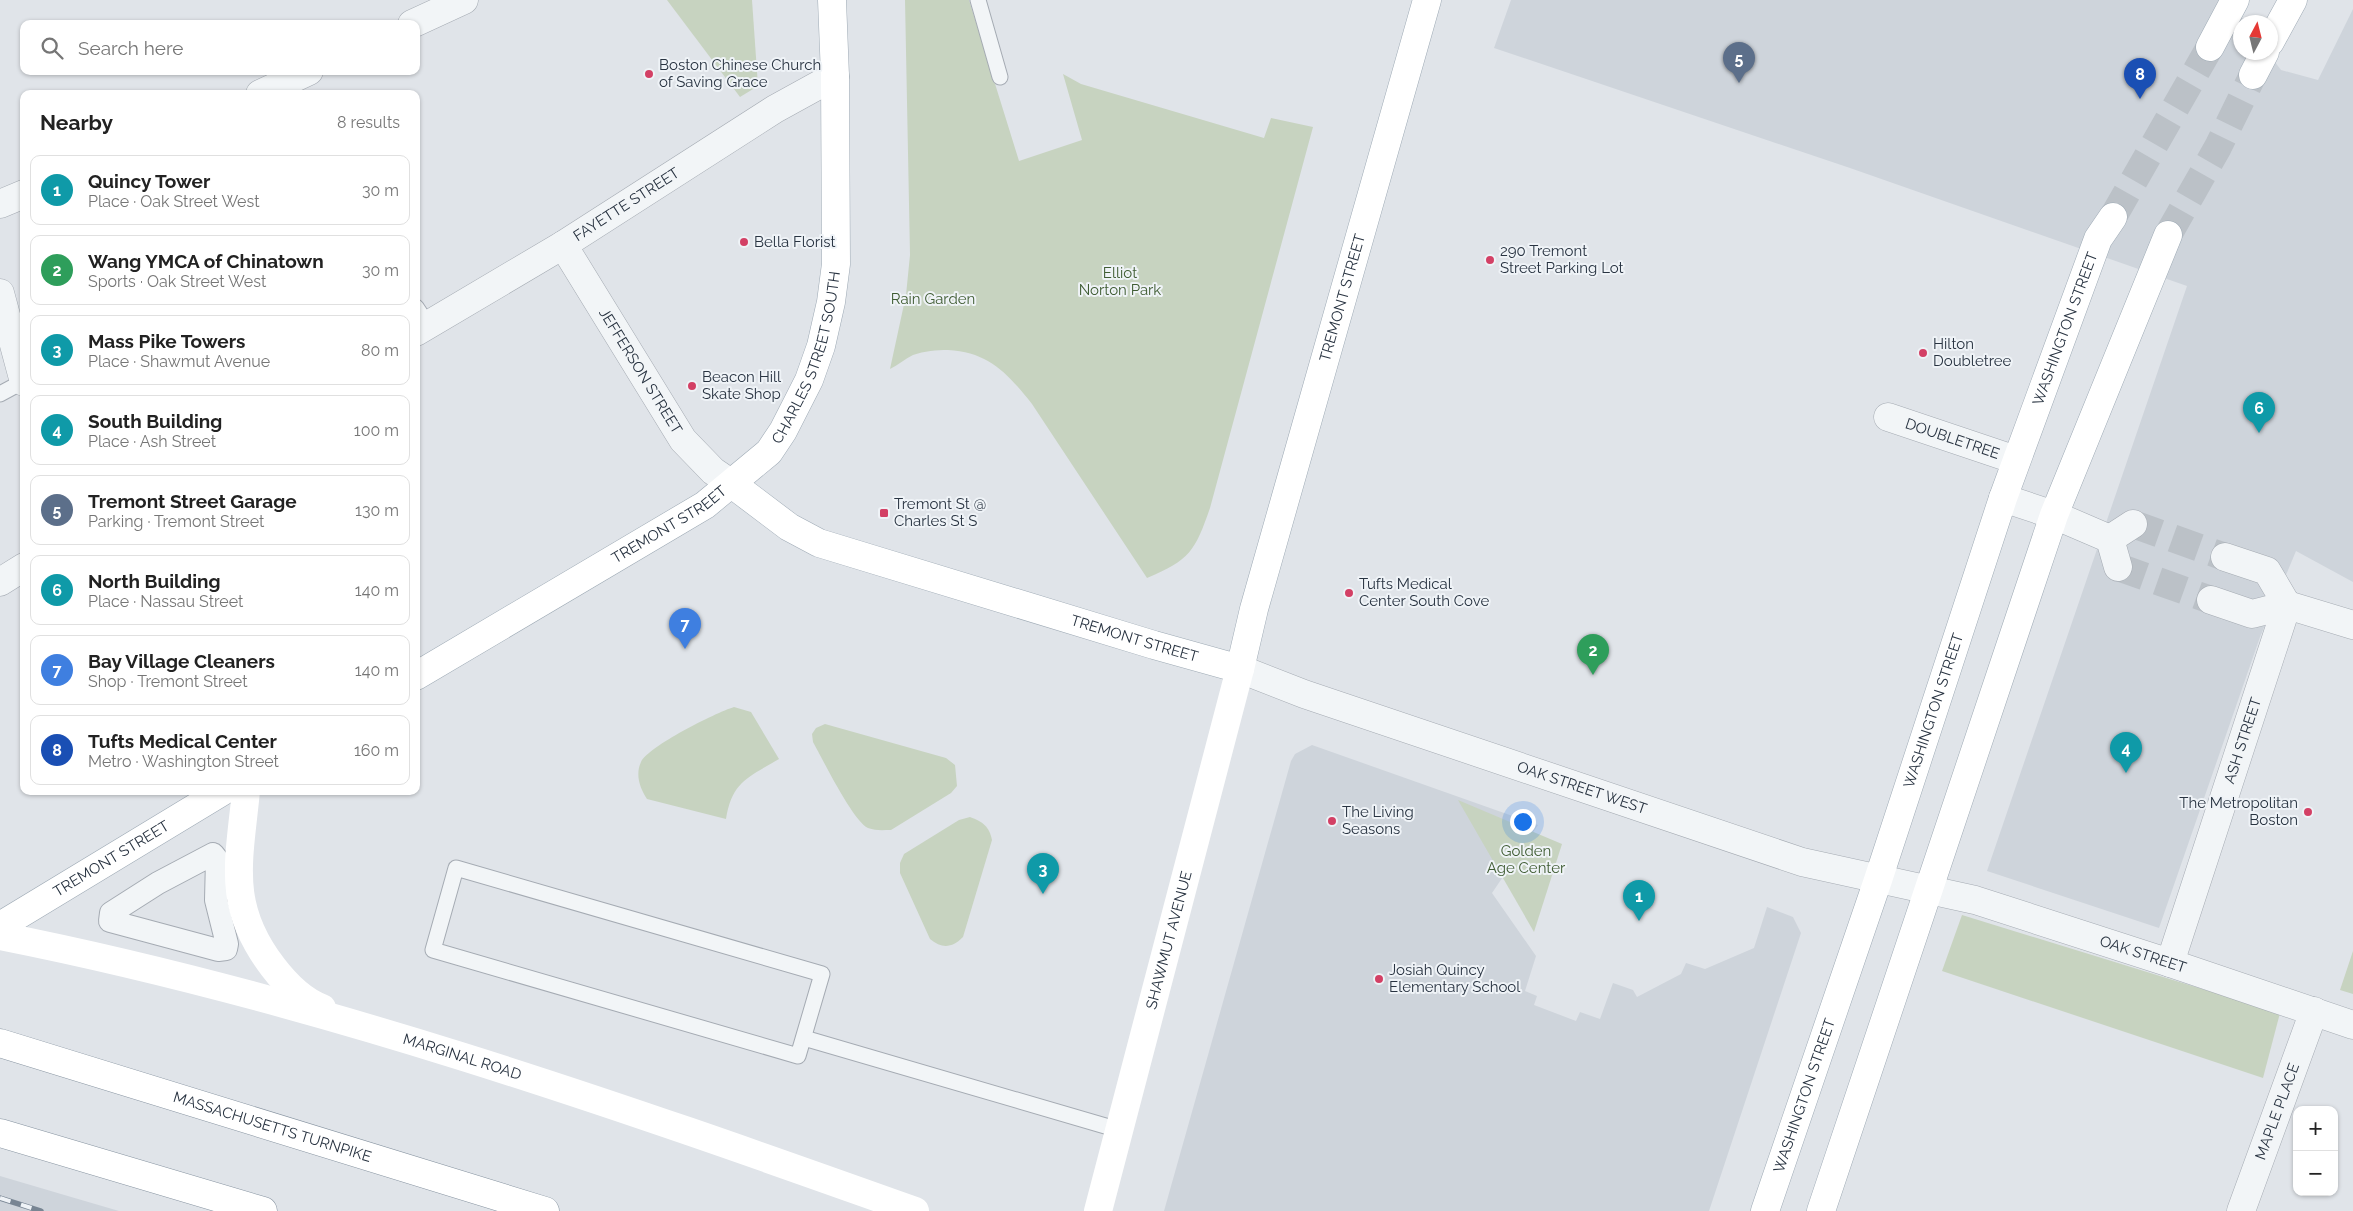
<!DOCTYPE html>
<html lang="en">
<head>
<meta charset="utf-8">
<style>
	body { margin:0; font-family:Raleway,sans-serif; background:#f6f6f6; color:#222 }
	.controls { position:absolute; right:15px; bottom:15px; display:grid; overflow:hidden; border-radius:10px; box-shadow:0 1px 4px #0004 }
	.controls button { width:45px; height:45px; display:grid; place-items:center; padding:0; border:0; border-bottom:1px solid #e0e0e0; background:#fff; color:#222; font:25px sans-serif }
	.compass { position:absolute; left:2233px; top:15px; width:45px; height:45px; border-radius:50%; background:#fff; box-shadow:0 1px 4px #0004; rotate:7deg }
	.you { position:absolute; left:1522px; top:821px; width:18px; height:18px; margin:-12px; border:4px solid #fff; border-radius:50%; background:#1a73e8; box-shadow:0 0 0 8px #1a73e833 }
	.badge { display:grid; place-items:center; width:32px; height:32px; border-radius:50%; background:#0f766e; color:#fff; font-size:16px; font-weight:700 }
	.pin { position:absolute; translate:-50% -41px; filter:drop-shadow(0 1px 2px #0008) }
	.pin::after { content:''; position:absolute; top:26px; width:18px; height:15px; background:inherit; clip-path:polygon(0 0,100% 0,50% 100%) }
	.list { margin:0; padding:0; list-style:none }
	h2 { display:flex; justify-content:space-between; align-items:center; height:65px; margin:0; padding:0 20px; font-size:21px }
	h2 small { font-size:16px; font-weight:400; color:#767676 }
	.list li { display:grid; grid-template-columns:32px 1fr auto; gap:15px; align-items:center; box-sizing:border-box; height:70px; margin:0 10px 10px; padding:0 10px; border:1px solid #e0e0e0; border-radius:10px }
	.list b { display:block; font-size:19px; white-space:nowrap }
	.list p { margin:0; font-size:16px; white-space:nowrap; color:#767676 }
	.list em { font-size:16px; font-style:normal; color:#767676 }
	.icon { flex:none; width:28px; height:28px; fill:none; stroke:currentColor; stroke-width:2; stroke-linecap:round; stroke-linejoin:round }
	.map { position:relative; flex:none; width:2353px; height:1211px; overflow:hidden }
	.search { position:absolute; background:#fff; box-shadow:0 1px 4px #0004; left:20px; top:20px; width:400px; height:55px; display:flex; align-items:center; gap:12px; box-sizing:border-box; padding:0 18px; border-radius:10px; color:#767676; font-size:19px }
	.panel { position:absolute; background:#fff; box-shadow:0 1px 4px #0004; left:20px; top:90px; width:400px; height:705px; border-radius:10px }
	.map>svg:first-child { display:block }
	.built { fill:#ced4db }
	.green { fill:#c7d3c0 }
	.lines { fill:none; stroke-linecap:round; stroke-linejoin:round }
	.minor-tunnel { stroke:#bbc1c7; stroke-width:28; stroke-dasharray:28 14; stroke-linecap:butt }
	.primary-tunnel { stroke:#bbc1c7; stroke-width:28; stroke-dasharray:28 14; stroke-linecap:butt }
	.service-casing { stroke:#a5abb3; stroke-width:17 }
	.pedestrian-casing { stroke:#a5abb3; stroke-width:24 }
	.minor-casing { stroke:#a5abb3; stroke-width:29 }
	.primary-casing { stroke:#9eaab5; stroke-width:29 }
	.motorway-casing { stroke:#8693a0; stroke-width:29 }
	.service { stroke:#f2f5f7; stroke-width:15 }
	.pedestrian { stroke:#f2f5f7; stroke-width:22 }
	.minor { stroke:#f2f5f7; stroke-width:28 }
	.secondary { stroke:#fff; stroke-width:28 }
	.primary { stroke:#fff; stroke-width:28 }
	.motorway { stroke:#fff; stroke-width:28 }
	.rail-casing { stroke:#788593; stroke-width:5.5 }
	.rail { stroke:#eff3f7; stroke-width:4; stroke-dasharray:11; stroke-linecap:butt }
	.poi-dot { fill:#d34065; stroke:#eff3f7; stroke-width:2 }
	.labels { text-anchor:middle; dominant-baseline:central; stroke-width:4; stroke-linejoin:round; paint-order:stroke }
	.poi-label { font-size:15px; fill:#283341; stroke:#eff3f7; text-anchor:start }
	.street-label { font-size:15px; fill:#283341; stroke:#eff3f7 }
	.park-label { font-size:15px; fill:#405d34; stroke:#eff3f7 }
</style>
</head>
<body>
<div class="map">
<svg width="2353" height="1211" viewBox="0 0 2353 1211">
	<rect width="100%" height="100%" fill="#e0e4e9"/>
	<g class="built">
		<polygon points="1511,0 2228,0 2245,22 2240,22 2240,52 2268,53 2281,70 2318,80 2353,9 2353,582 2296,551 2260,637 2159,928 1987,871 2187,286 1850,168 1494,48"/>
		<polygon points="1312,745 1538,825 1492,893 1536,956 1525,991 1537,996 1534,1005 1576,1021 1580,1012 1600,1019 1613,983 1633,990 1637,997 1681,974 1686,963 1705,969 1754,948 1767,907 1793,917 1801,933 1709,1211 1164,1211 1291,761 1295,754"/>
		<polygon points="0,1176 61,1194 119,1211 0,1211"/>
	</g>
	<g class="green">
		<polygon points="667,0 752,0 758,86 740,97"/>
		<path d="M 905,0 L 969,0 L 1019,161 L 1082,140 L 1063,74 L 1081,84 L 1264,138 L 1271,118 L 1313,127 L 1210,508 C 1195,551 1190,560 1147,578 L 1032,404 C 1008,374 989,352 948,350 C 937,350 924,351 913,355 C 905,359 898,365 890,369 L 906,295 L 910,255 Z"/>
		<path d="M 734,707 L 751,712 L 779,759 C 749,777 732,781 726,819 L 647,799 C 640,788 635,775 641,762 C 649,746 715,713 734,707 Z"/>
		<path d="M 825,724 L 946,758 L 955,765 L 957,786 L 951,793 L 891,830 C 883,830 876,831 868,828 C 853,821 823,760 813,742 L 812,734 L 816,728 Z"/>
		<polygon points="1458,800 1562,844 1534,932"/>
		<path d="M 970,817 C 983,822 989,826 992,840 L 963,937 C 952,948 942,949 930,939 L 900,873 L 900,863 L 904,854 L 959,820 Z"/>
		<polygon points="1962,915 2280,1013 2263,1078 1942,971"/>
		<polygon points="2353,951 2353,994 2340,990"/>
	</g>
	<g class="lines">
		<g class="minor-tunnel">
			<polyline points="2133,524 2225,557"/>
			<polyline points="2118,567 2211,600"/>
		</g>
		<g class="primary-tunnel">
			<polyline points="2113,217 2210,47"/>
			<polyline points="2168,235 2218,147 2253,75"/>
		</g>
		<g class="service-casing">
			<g id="service">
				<polyline points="978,0 1000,77"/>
				<polyline points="416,307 428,325"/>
				<polyline points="0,394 24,381"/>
				<polygon points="456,868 822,974 798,1056 433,950"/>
				<polyline points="804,1038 1119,1130"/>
			</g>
		</g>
		<g class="pedestrian-casing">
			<polygon id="pedestrian" points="213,854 217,859 216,900 227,944 226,949 218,950 110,921 111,913 158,883"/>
		</g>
		<g class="minor-casing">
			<g id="minor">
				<polyline points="412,24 464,0"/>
				<polyline points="260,94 309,71"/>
				<polyline points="0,204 24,194"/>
				<path id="s1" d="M 563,245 L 683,440 L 713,471 L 732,484"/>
				<polyline points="0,293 24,382"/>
				<path id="s2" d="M 416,332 L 563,245 L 775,109 L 835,76"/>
				<path id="s3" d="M 1888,417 L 2016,460"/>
				<polyline points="2003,498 2054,515 2110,539 2118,567"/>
				<polyline points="2110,539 2133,524"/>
				<polyline points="2225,557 2267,571 2287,605"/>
				<polyline points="0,582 24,567"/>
				<polyline points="2211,600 2252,614 2287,605 2353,625"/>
				<path id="s4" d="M 1240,669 L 1304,694 L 1802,862 L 1975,900 L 2170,963 L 2353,1025"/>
				<path id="s5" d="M 2170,963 L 2287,605"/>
				<path id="s6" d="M 2241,1211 L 2314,1011"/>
			</g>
		</g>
		<g class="primary-casing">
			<g id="primary">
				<polyline points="2270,42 2293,0"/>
				<polyline points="2210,47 2235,0"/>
				<polyline points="2253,75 2265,52"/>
				<path id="s9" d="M 732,484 L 789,527 L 819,543 L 1154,645 L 1240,669 L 1254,609 L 1427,0"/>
				<path id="s10" d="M 416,676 L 705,505 L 769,452 L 783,431 L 809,380 L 821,346 L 831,302 L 836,264 L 835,76 L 832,0"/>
				<path id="s11" d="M 0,926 L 223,791"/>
				<path id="s12" d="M 1765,1211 L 1878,880 L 2003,498 L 2098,239 L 2113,217"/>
				<polyline points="1821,1211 2054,515 2168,235"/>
			</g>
		</g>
		<g class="motorway-casing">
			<g id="motorway">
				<path id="s13" d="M 0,1043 L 545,1211"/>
				<polyline points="0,1133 263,1211"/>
			</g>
		</g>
		<use href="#service" class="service"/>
		<use href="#pedestrian" class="pedestrian"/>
		<use href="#minor" class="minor"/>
		<g class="secondary">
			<path d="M 246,791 C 239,862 226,906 273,967 C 286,984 301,1000 322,1008"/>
			<path id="s7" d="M 0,936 C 313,998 615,1104 915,1211"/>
			<path id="s8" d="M 1098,1211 L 1240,669"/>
		</g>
		<use href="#primary" class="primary"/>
		<use href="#motorway" class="motorway"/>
		<g class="rail-casing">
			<polyline id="rail" points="0,1198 41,1211"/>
		</g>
		<use href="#rail" class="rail"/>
	</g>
	<g class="poi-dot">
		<circle cx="649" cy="74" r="5"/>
		<circle cx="744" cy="242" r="5"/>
		<circle cx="1490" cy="260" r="5"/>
		<circle cx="1923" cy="353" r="5"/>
		<circle cx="692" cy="386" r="5"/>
		<rect x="879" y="508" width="10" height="10" rx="2.5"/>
		<circle cx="1349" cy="593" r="5"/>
		<circle cx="2308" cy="812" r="5"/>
		<circle cx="1332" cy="821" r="5"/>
		<circle cx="1379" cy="979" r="5"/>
	</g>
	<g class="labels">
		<g class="poi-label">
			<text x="659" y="65">Boston Chinese Church<tspan x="659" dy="17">of Saving Grace</tspan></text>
			<text x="754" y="242">Bella Florist</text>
			<text x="1500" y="251">290 Tremont<tspan x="1500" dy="17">Street Parking Lot</tspan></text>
			<text x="1933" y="344">Hilton<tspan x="1933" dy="17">Doubletree</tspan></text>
			<text x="702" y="377">Beacon Hill<tspan x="702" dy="17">Skate Shop</tspan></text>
			<text x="894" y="504">Tremont St @<tspan x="894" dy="17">Charles St S</tspan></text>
			<text x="1359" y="584">Tufts Medical<tspan x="1359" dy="17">Center South Cove</tspan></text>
			<text x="2298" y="803" text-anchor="end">The Metropolitan<tspan x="2298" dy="17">Boston</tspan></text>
			<text x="1342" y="812">The Living<tspan x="1342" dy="17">Seasons</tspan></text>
			<text x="1389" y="970">Josiah Quincy<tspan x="1389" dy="17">Elementary School</tspan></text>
		</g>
		<g class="street-label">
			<text stroke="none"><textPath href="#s2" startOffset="246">FAYETTE STREET</textPath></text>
			<text stroke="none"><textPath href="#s9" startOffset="930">TREMONT STREET</textPath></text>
			<text stroke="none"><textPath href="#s12" startOffset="932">WASHINGTON STREET</textPath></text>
			<text stroke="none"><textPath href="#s10" startOffset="522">CHARLES STREET SOUTH</textPath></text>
			<text stroke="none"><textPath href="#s1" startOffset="148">JEFFERSON STREET</textPath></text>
			<text stroke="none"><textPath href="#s3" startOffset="68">DOUBLETREE</textPath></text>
			<text stroke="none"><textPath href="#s10" startOffset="295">TREMONT STREET</textPath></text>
			<text stroke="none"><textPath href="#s9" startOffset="435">TREMONT STREET</textPath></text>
			<text stroke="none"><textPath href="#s12" startOffset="528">WASHINGTON STREET</textPath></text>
			<text stroke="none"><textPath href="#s5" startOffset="234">ASH STREET</textPath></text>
			<text stroke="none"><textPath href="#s4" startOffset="362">OAK STREET WEST</textPath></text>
			<text stroke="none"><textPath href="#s11" startOffset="130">TREMONT STREET</textPath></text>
			<text stroke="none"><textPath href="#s8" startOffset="280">SHAWMUT AVENUE</textPath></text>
			<text stroke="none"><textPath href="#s4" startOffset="948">OAK STREET</textPath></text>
			<text stroke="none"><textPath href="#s7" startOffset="478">MARGINAL ROAD</textPath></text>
			<text stroke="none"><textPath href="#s12" startOffset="122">WASHINGTON STREET</textPath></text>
			<text stroke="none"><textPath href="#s6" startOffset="106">MAPLE PLACE</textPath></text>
			<text stroke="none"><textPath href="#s13" startOffset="285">MASSACHUSETTS TURNPIKE</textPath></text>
		</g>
		<g class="park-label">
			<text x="1120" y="273">Elliot<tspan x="1120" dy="17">Norton Park</tspan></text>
			<text x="933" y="299">Rain Garden</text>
			<text x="1526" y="851">Golden<tspan x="1526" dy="17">Age Center</tspan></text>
		</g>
	</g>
</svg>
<div class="controls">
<button>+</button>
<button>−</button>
</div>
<svg class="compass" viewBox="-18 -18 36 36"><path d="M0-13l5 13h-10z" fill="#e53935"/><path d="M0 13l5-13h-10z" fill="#767676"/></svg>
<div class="you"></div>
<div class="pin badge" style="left:1639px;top:921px;background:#0f9aa8">1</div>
<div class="pin badge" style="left:1593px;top:675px;background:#2e9e5b">2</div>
<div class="pin badge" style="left:1043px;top:894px;background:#0f9aa8">3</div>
<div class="pin badge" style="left:2126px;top:773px;background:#0f9aa8">4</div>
<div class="pin badge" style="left:1739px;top:83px;background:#5c6f8a">5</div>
<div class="pin badge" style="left:2259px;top:433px;background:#0f9aa8">6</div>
<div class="pin badge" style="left:685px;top:649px;background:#3f7fe0">7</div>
<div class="pin badge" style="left:2140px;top:99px;background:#1a4fb4">8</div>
<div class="search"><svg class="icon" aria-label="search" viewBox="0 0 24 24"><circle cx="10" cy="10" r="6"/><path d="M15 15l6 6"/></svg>Search here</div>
<section class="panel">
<h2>Nearby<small>8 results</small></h2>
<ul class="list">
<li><span class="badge" style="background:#0f9aa8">1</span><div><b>Quincy Tower</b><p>Place · Oak Street West</p></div><em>30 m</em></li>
<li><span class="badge" style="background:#2e9e5b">2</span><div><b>Wang YMCA of Chinatown</b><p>Sports · Oak Street West</p></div><em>30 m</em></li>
<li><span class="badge" style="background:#0f9aa8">3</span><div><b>Mass Pike Towers</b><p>Place · Shawmut Avenue</p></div><em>80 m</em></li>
<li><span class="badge" style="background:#0f9aa8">4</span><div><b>South Building</b><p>Place · Ash Street</p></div><em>100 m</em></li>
<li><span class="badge" style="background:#5c6f8a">5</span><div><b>Tremont Street Garage</b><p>Parking · Tremont Street</p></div><em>130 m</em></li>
<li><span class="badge" style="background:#0f9aa8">6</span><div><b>North Building</b><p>Place · Nassau Street</p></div><em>140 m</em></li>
<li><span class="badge" style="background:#3f7fe0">7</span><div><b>Bay Village Cleaners</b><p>Shop · Tremont Street</p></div><em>140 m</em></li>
<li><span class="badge" style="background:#1a4fb4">8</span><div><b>Tufts Medical Center</b><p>Metro · Washington Street</p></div><em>160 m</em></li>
</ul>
</section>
</div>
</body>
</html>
